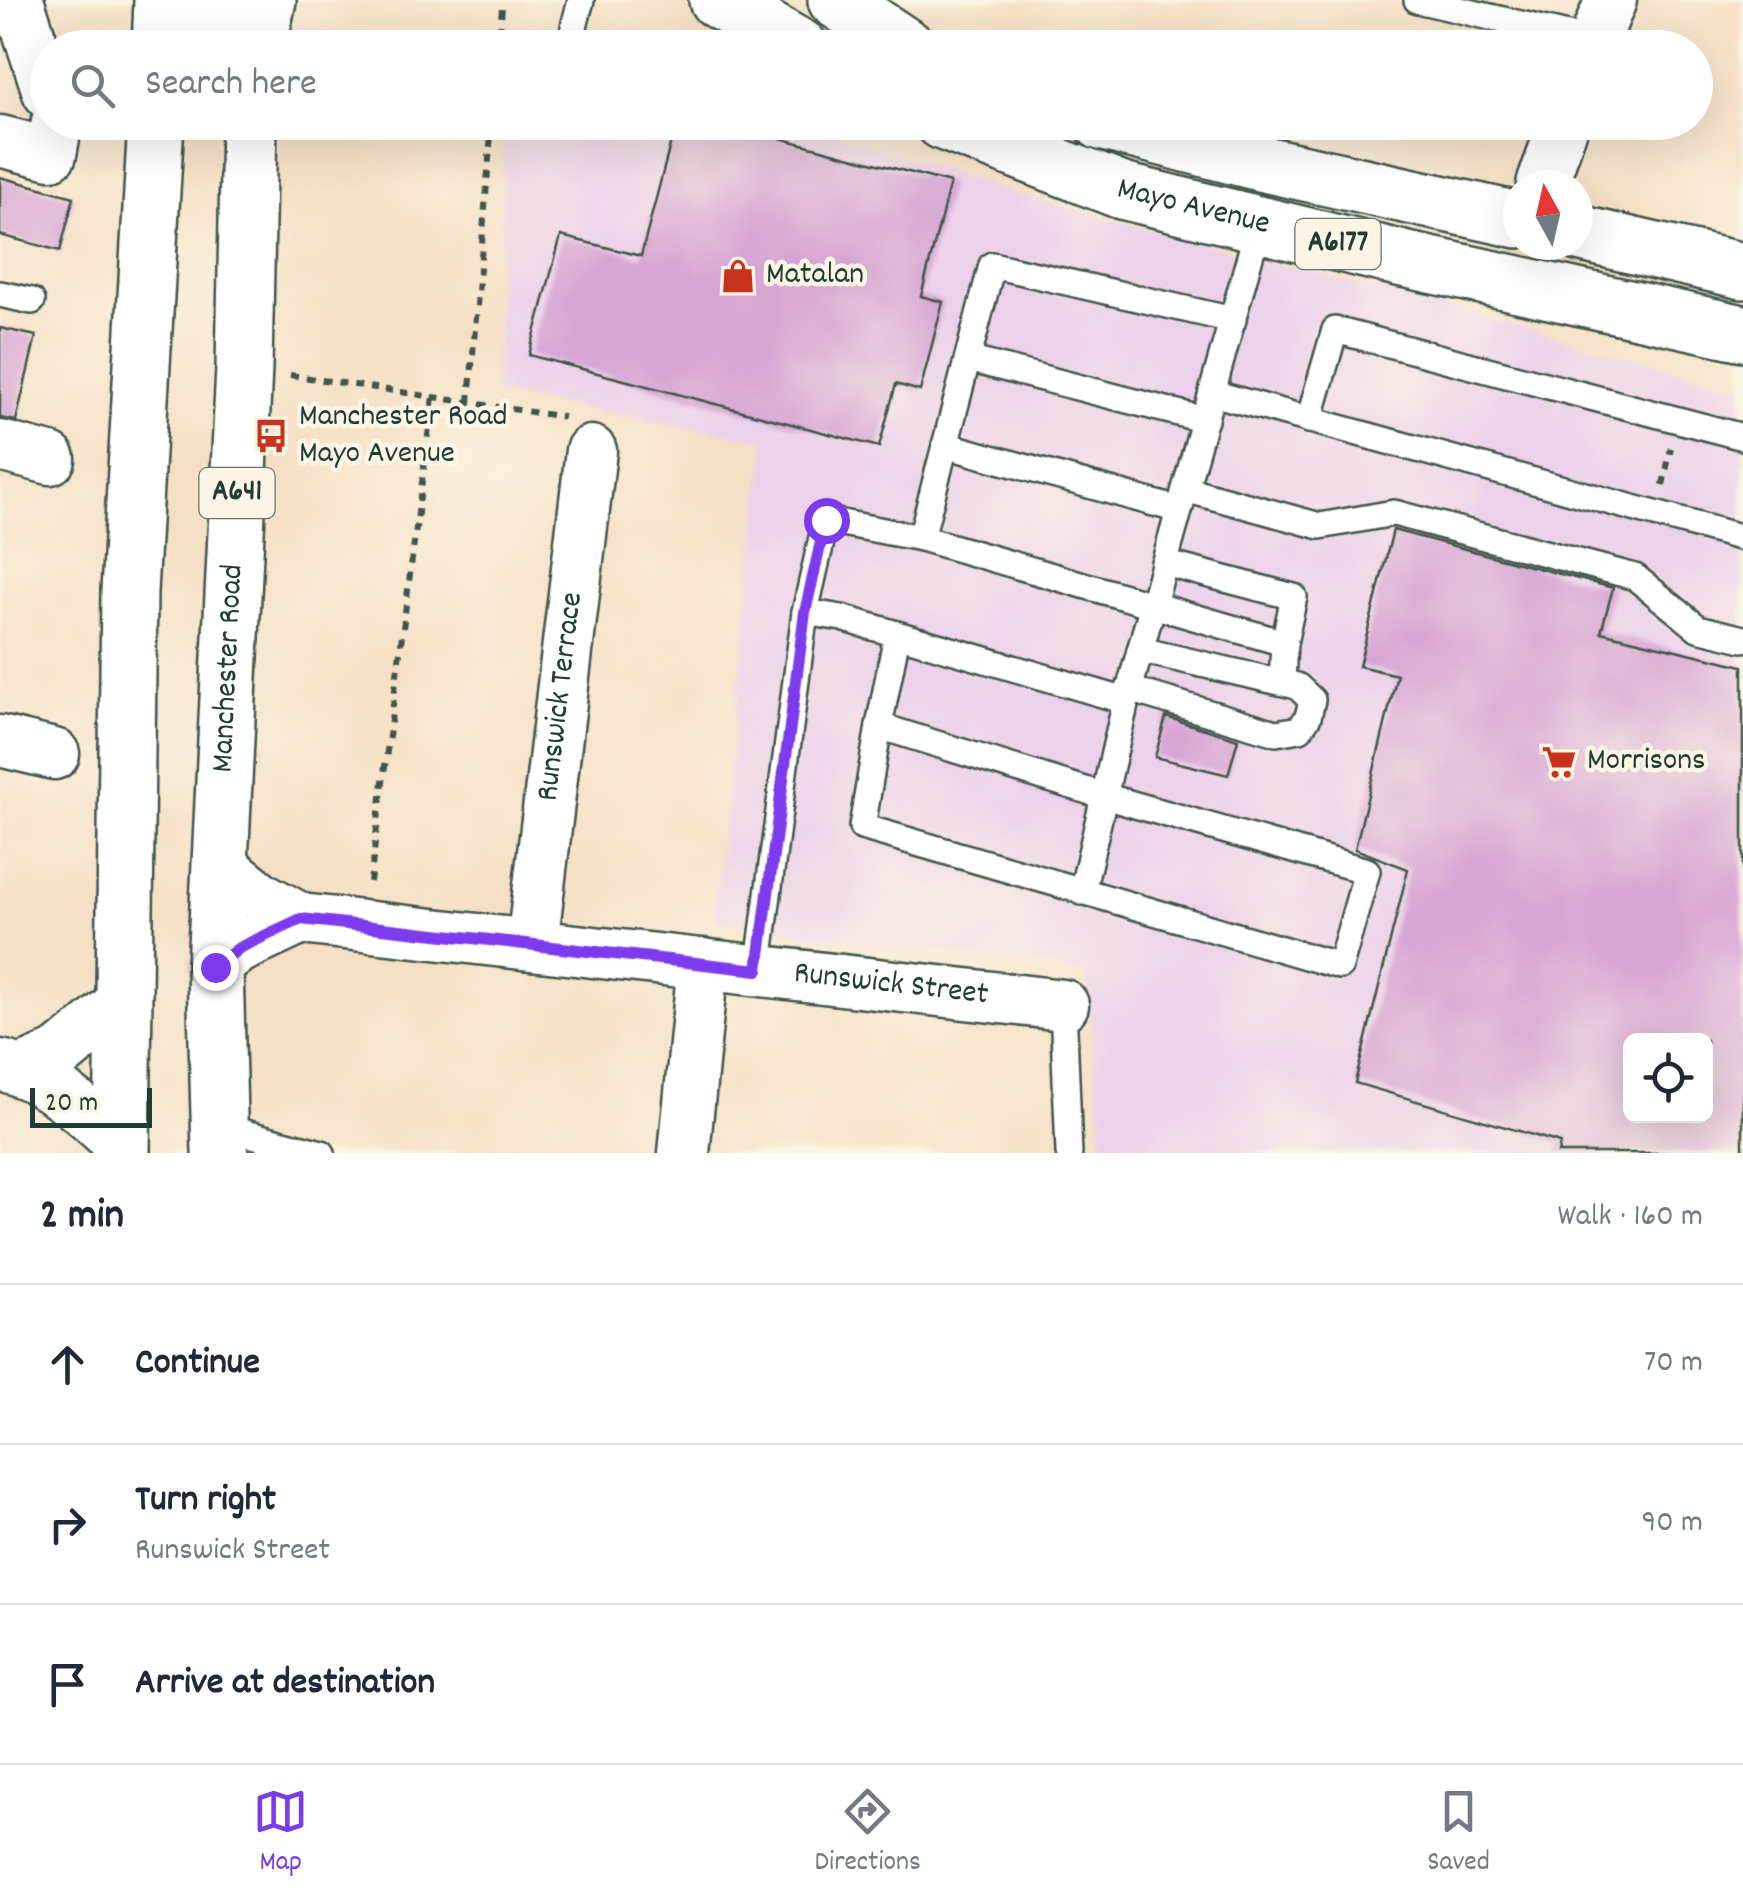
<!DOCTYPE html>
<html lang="en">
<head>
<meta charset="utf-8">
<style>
	body { margin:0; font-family:Dekko,sans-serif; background:#f2f2f3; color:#1f2937 }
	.controls { position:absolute; right:30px; bottom:30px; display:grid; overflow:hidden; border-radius:15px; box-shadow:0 10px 40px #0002 }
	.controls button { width:90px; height:90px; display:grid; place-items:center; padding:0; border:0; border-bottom:2px solid #e0e1e3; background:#fff; color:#1f2937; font:50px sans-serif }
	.compass { position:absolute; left:1503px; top:170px; width:90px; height:90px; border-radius:50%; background:#fff; box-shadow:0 10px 40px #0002; rotate:352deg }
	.scale { position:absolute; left:30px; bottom:25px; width:122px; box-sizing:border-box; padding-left:10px; border:5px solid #1f3d34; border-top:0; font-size:28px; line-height:35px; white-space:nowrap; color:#1f3d34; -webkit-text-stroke:8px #fcf5e5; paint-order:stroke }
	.stop { position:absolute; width:30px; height:30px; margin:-22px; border:8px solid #7c3aed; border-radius:50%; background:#fff }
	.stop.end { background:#7c3aed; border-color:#fff; box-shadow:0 2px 10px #0008 }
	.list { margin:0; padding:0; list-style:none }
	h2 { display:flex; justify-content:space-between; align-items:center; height:130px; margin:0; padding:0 40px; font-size:42px }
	h2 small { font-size:32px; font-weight:400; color:#747a83 }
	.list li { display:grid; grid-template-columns:65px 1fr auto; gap:30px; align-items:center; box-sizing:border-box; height:160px; padding:0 40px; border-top:2px solid #e0e1e3 }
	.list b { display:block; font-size:38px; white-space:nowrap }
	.list p { margin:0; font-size:32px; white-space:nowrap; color:#747a83 }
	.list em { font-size:32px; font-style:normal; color:#747a83 }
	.icon { flex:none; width:55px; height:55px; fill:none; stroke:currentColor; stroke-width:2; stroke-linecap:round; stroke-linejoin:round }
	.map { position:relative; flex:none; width:1743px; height:1153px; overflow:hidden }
	.search { position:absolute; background:#fff; box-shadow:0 10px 40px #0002; left:30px; right:30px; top:30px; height:110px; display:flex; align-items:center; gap:25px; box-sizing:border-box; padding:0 35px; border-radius:55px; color:#747a83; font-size:38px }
	.sheet { height:610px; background:#fff }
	nav { display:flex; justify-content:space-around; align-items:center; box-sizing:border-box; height:140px; border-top:2px solid #e0e1e3; background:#fff; font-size:28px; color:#747a83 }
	nav a { display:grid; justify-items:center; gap:5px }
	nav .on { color:#7c3aed }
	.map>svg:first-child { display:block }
	.built { fill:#ecd1ea; fill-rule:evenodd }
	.building { fill:#d7a6d4; fill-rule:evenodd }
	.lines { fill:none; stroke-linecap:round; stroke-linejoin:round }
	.service-casing { stroke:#3f554a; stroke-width:30 }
	.minor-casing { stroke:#3f554a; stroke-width:55 }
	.primary-casing { stroke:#3f554a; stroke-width:60 }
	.path { stroke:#3f554a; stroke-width:6; stroke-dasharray:8 8; stroke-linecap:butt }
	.service { stroke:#fff; stroke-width:25 }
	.minor { stroke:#fff; stroke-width:50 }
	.primary { stroke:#fff; stroke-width:55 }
	.route { stroke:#7c3aed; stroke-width:12 }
	.labels { text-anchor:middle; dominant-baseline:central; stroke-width:9; stroke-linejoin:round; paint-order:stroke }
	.shield { fill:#fcf5e5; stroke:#617469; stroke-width:2.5 }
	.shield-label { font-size:30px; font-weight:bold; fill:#1f3d34 }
	.street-label { font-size:32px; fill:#1f3d34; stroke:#fcf5e5 }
	.poi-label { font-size:32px; fill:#1f3d34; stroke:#fcf5e5; text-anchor:start }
</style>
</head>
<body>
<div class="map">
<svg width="1743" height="1153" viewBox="0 0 1743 1153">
	<rect width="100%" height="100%" fill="#fcf5e5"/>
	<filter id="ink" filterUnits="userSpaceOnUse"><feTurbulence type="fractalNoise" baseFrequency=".01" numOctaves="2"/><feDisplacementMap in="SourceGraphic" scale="20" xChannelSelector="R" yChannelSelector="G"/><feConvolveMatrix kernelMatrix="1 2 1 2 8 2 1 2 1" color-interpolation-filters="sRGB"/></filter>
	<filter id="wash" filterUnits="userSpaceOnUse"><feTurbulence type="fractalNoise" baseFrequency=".0048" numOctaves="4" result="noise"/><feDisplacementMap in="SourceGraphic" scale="40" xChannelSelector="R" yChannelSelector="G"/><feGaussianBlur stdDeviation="2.25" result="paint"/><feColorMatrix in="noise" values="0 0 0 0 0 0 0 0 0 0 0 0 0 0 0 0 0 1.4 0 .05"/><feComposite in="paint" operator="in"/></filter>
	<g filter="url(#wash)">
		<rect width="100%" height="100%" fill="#f6e0c5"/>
		<path class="built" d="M 505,122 L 806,123 L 992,187 L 1743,386 L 1743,1153 L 1103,1153 L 1086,973 L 713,921 L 766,440 L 494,393 ZM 1630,1040 L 1706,1040 L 1706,1116 L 1630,1116 Z"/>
		<g id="blocks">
			<g class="building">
				<polygon points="676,122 719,122 950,183 921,296 943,302 920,391 896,384 879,447 529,355 561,236 641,256"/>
				<polygon points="0,177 74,197 60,251 0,235"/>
				<polygon points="0,328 36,336 16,421 0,418"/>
				<path d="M 1393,530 L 1613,588 L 1601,632 L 1743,666 L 1743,1153 L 1558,1153 L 1560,1143 L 1355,1083 L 1408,869 L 1355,849 L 1397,675 L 1359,666 ZM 1630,1040 L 1706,1040 L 1706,1116 L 1630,1116 Z"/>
				<polygon points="1166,717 1238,739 1228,775 1155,757"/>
			</g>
		</g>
	</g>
	<g filter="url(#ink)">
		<use href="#blocks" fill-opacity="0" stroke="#3f554a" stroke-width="2.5"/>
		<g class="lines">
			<g class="service-casing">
				<g id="service">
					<polyline points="1417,0 1594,41"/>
					<polyline points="574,27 581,0"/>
					<polyline points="0,294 32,301"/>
					<polyline points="968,359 1205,420"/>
					<polyline points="1212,393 1743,538"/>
					<polyline points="1309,420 1335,330 1743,437"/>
					<polyline points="945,445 1179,510"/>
					<polyline points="1185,489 1320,526 1394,513 1635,577 1698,628 1743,639"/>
					<polyline points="921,538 1284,643 1282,682"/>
					<polyline points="1164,563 1294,597 1284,643"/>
					<polyline points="805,612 826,520 921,538 992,265 1233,320"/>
					<polyline points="1129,689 1276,733 1300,729 1308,717 1312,700 1297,686 1140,650"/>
					<polygon points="879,726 1104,796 1367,871 1340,966 862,827"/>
					<polyline points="879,726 897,635"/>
					<polyline points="1082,892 1126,701"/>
					<polyline points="758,971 805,612 842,618 1126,701 1259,224"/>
					<polyline points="1063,1005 1069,1153"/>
					<polyline points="218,1126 322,1153"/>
				</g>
			</g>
			<g class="minor-casing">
				<g id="minor">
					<polyline points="18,0 48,92"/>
					<polyline points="1591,48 1611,0"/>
					<polyline points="0,141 51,154 57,122"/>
					<polyline points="1542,185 1564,122"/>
					<polyline points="0,446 50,459"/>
					<polyline points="0,741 54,754"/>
					<path id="s1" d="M 220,864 L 261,897 L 301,919 L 1063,1005"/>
					<path id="s2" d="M 532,945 L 591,451"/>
					<polyline points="215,967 239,948 301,919"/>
					<path d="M 0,1065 C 49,1076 85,1112 121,1145"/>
					<polyline points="23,1070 60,1054 123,1002"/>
					<polyline points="684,1153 703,964"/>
				</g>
			</g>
			<g class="primary-casing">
				<g id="primary">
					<polyline points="717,0 801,48"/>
					<polyline points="836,0 908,48"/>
					<polyline points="160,48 162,0"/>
					<polyline points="209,48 216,0"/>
					<polyline points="258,48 268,0"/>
					<path id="s3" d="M 943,122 L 1122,191 L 1403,259 L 1743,333"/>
					<polyline points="1101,122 1264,164 1518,220"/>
					<polyline points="1578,233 1743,271"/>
					<polyline points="122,1153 129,591 156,122"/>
					<path id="s4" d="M 220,1153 L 215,967 L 244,368 L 249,122"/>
				</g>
			</g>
			<g class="path">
				<polyline points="499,48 502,6"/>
				<polyline points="290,375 564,417"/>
				<polyline points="469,402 492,122"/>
				<polyline points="1663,485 1671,448"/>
				<polyline points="370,882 433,397"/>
			</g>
			<use href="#service" class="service"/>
			<use href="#minor" class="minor"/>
			<use href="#primary" class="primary"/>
		</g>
	</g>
	<g class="lines" filter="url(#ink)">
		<polyline class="route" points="215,967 239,948 301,919 758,970 805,612 826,520"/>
	</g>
	<defs>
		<g id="shop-bare" transform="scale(2.7)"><path d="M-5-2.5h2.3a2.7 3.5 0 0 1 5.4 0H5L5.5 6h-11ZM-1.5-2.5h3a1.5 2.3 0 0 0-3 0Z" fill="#c8321e" stroke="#fcf5e5" stroke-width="2.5" paint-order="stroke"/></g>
		<g id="bus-bare" transform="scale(2.7)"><path d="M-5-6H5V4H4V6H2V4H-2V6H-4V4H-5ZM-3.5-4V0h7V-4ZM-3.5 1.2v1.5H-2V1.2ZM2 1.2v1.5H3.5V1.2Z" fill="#c8321e" stroke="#fcf5e5" stroke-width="2.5" paint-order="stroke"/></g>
		<g id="supermarket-bare" transform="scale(2.7)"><path d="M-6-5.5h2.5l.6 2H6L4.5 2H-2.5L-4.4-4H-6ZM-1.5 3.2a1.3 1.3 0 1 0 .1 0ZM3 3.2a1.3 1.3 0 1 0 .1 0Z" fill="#c8321e" stroke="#fcf5e5" stroke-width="2.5" paint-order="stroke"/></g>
	</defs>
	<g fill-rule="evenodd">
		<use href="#shop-bare" x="738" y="276"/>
		<use href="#bus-bare" x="271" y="436"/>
		<use href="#supermarket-bare" x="1559" y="762"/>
	</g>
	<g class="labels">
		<g class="shield">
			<rect x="1295.5" y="219" width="85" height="50" rx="8"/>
			<rect x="199.5" y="468" width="75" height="50" rx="8"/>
		</g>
		<g class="shield-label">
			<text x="1338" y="244">A6177</text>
			<text x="237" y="493">A641</text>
		</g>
		<g class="street-label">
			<text stroke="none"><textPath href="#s3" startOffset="265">Mayo Avenue</textPath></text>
			<text stroke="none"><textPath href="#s4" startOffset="485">Manchester Road</textPath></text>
			<text stroke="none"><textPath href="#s2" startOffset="250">Runswick Terrace</textPath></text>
			<text stroke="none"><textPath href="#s1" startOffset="692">Runswick Street</textPath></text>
		</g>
		<g class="poi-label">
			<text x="766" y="276">Matalan</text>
			<text x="299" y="418">Manchester Road<tspan x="299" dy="37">Mayo Avenue</tspan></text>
			<text x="1587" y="762">Morrisons</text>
		</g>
	</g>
</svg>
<div class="controls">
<button><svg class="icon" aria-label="locate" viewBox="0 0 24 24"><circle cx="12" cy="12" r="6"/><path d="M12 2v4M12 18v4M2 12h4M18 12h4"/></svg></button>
</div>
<svg class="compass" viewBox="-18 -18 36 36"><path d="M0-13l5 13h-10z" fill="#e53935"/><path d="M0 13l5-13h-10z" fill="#747a83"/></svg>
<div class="scale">20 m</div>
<div class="stop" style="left:826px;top:520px"></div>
<div class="stop end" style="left:215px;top:967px"></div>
<div class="search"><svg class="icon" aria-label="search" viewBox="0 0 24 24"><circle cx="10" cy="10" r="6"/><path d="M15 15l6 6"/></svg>Search here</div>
</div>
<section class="sheet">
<h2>2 min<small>Walk · 160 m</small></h2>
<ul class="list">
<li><svg class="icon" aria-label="ahead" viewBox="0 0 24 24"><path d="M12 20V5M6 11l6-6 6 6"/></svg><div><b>Continue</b></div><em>70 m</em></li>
<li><svg class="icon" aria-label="right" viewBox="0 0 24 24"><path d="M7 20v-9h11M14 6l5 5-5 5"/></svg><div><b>Turn right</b><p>Runswick Street</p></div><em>90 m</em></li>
<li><svg class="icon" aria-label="arrive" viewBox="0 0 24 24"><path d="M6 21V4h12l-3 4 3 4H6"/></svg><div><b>Arrive at destination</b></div></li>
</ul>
</section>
<nav>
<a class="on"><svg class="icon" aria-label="map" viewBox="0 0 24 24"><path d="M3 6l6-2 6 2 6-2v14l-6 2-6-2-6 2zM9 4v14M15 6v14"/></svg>Map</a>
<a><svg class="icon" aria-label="directions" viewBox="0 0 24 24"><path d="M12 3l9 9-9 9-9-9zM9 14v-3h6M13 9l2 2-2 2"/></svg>Directions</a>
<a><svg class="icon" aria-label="saved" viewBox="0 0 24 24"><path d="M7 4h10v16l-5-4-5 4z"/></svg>Saved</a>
</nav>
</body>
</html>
